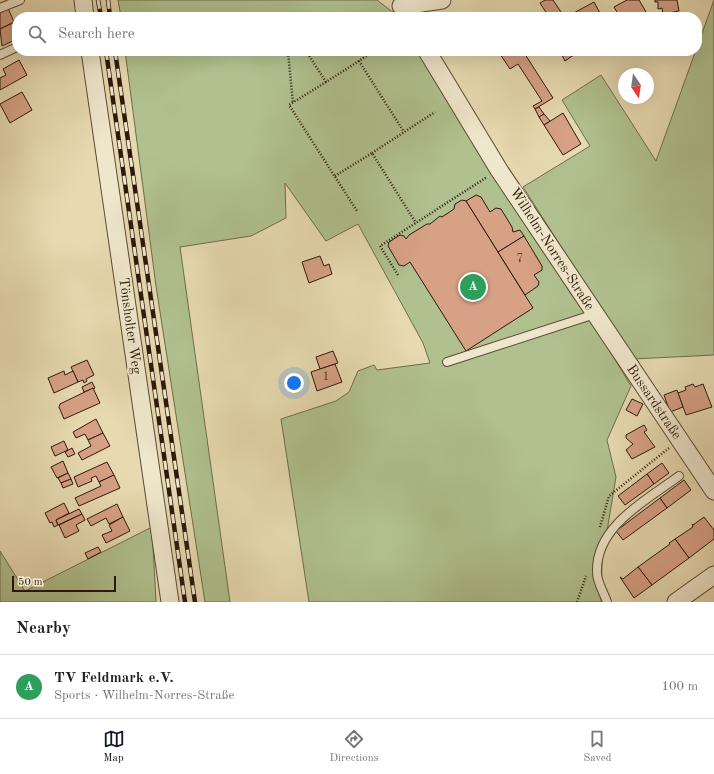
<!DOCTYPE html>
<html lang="en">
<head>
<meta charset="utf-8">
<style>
	body { margin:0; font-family:"Old Standard TT",serif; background:#f6f6f6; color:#222 }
	.compass { position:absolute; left:618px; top:68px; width:36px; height:36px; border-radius:50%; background:#fff; box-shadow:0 4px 16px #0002; rotate:167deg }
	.scale { position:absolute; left:12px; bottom:10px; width:104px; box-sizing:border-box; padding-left:4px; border:2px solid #2d180c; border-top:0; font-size:11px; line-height:14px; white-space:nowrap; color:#2d180c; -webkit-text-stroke:3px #efe7cc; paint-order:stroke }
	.you { position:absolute; left:294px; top:383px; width:14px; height:14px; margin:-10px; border:3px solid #fff; border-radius:50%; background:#1a73e8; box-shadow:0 0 0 6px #1a73e833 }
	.badge { display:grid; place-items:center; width:26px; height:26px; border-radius:50%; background:#111827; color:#fff; font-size:13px; font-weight:700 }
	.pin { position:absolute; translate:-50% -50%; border:2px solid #fff; box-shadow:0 1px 4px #0006 }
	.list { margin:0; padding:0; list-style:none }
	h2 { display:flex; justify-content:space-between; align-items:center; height:52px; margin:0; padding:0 16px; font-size:17px }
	h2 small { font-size:13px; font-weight:400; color:#767676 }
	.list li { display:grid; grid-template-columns:26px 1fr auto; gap:12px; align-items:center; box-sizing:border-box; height:64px; padding:0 16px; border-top:1px solid #e0e0e0 }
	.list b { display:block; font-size:15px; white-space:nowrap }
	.list p { margin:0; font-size:13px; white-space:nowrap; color:#767676 }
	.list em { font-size:13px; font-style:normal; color:#767676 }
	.icon { flex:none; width:22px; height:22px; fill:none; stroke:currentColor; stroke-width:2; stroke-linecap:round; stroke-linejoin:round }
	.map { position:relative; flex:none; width:714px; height:602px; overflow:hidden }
	.search { position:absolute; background:#fff; box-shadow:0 4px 16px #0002; left:12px; right:12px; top:12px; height:44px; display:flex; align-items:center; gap:10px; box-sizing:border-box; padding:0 14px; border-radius:16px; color:#767676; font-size:15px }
	.sheet { height:116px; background:#fff }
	nav { display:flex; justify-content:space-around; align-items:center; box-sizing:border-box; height:56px; border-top:1px solid #e0e0e0; background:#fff; font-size:11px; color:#767676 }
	nav a { display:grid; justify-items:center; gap:2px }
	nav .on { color:#111827 }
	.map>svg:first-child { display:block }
	.green { fill:#b0c18f; stroke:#6e6c4e }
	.building { fill:#d7a186; stroke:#2d180c }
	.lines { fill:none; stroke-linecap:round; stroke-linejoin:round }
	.service-casing { stroke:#5c4835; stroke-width:10 }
	.minor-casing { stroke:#5c4835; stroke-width:19 }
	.path { stroke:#2d180c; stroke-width:2.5; stroke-dasharray:1 2; stroke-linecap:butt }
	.service { stroke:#efe7cc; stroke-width:8 }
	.minor { stroke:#efe7cc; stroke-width:17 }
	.rail-casing { stroke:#2d180c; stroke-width:4.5 }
	.rail { stroke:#efe7cc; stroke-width:3; stroke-dasharray:9; stroke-linecap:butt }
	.labels { text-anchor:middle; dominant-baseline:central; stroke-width:4; stroke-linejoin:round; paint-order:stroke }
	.number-label { font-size:12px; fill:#583a2a }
	.street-label { font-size:14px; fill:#2d180c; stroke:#efe7cc }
</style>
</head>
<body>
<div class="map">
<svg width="714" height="602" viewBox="0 0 714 602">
	<rect width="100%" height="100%" fill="#e7dab1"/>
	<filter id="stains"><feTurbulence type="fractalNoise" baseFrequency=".005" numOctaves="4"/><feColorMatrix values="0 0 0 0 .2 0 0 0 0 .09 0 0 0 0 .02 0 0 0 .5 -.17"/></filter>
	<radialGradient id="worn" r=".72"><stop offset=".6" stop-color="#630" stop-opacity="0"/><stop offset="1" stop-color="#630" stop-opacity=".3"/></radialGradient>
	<g class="green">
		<polygon points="118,0 377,0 399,17 121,17"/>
		<polygon points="714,0 714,355 633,359 523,187 590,146 562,100 601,75 656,161"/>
		<polygon points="125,51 420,51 515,204 571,294 593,323 631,386 607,440 616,477 602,561 601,602 309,602 281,419 336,401 349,392 358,371 374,365 377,370 430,363 423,343 358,224 326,241 285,183 286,218 251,236 180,247 230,602 205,602 156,286"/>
		<polygon points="152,527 156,602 0,602 0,551 25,591"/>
	</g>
	<g class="building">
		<polygon points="545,0 553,0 561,12 553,17 549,17 540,3"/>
		<polygon points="627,0 639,0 649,17 620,17 614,7"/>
		<polygon points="655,0 677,0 679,11 663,14 662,8 658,9 658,2 655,2"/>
		<polygon points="594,2 602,17 571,17 570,15"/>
		<polygon points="8,8 14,22 0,29 0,11"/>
		<polygon points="15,22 17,27 17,39 2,46 0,29"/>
		<polygon points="498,51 523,51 553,98 535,109 533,106 542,101 518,64 510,69"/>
		<polygon points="566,51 577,51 578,52 565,61 562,55"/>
		<polygon points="19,60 27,75 0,90 0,78 6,75 3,69"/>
		<polygon points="22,92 32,110 10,123 0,104"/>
		<polygon points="539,107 544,114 539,117 535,109"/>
		<polygon points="563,113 581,144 563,155 544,125"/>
		<polygon points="544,114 550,121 544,125 539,117"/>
		<polygon points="476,195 481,197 490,212 496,208 501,209 512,227 513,232 520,230 524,236 498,252 466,201"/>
		<polygon points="462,200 466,201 533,308 466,351 410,262 404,266 399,265 388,246 389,242 400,235 404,236 406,239 409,235 427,224 430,224 440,216 442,217 454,209 455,204"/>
		<polygon points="524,236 542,266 542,270 534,275 539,282 538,286 525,295 498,252"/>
		<polygon points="320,256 324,266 329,264 332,274 309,283 302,262"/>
		<polygon points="333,351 338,363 320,369 316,357"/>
		<polygon points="87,360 94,375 86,379 87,381 84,383 83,380 78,382 71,367"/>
		<polygon points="335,364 342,382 317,391 311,372"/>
		<polygon points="64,371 65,375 73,371 78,382 54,393 48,378"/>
		<polygon points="92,382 95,388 84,392 82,387"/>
		<polygon points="693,384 695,387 703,384 712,407 686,415 678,393 686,390 685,387"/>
		<polygon points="93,388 100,403 64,419 59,407 60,404"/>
		<polygon points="677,390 683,407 670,412 664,395"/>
		<polygon points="632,399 643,404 637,416 626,410"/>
		<polygon points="96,419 103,433 88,440 85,434 76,438 73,432"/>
		<polygon points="644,425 647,430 644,432 655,447 632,459 626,450 633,444 626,438 626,435"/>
		<polygon points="103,433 110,446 82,460 78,453 91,446 88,440"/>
		<polygon points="64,441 68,450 55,456 51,447"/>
		<polygon points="72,448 75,454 68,457 65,452"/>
		<polygon points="63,461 68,473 57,478 51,467"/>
		<polygon points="107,462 114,475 99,482 96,476 91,478 92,481 78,487 74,477"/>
		<polygon points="662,463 669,473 654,484 647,474"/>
		<polygon points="68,473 71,479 61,483 58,478"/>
		<polygon points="647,474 654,484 625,505 618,496"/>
		<polygon points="114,475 120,488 79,506 75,498 101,486 99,482"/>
		<polygon points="71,479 73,484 63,488 61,483"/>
		<polygon points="684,480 691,490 667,508 660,498"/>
		<polygon points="660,498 667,508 623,540 616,531"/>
		<polygon points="64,503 69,513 56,520 58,525 54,527 52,522 50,523 45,513"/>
		<polygon points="117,504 123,517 109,524 106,518 91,526 87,519"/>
		<polygon points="79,509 82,514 58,525 56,520"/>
		<polygon points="82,514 85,520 76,525 79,531 65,538 59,525"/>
		<polygon points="123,517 130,531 106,543 102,535 112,531 109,525"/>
		<polygon points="704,517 714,530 714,539 689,558 675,539 693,527 692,524 693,525"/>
		<polygon points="675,539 689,558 652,585 638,567 670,544 669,543"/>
		<polygon points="98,547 101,552 88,559 85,553"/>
		<polygon points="638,567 652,585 634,598 620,577 623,579"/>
	</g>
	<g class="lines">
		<g class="service-casing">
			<g id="service">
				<polyline points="0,8 20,0"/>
				<polyline points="0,55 17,47"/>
				<polyline points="447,362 595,314"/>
				<path d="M 607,602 C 604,593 597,582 597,573 C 595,526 647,500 679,476"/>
			</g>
		</g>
		<g class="minor-casing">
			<g id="minor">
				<polyline points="83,0 85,17"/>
				<polyline points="401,6 442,0"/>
				<polyline points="90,51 170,602"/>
				<polyline points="427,51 499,170 714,491"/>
				<polyline points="676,602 714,575"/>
			</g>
		</g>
		<g class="path">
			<polyline points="290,51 288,52 293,103"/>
			<polyline points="306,51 326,82 359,61"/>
			<polyline points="374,51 359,61 404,132"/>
			<polyline points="326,82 289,105 357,211"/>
			<polyline points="372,153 435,112"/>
			<polyline points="335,176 372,153 416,223"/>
			<polyline points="398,275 380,246 487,177"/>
			<polyline points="600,527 609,496 669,448"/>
			<polyline points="577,602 586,576"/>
		</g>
		<use href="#service" class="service"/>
		<use href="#minor" class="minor"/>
		<g class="rail-casing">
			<g id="rail">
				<polyline points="98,0 101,17"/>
				<polyline points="108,0 110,17"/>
				<polyline points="106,51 185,602"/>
				<polyline points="115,51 195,602"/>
			</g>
		</g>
		<use href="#rail" class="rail"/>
	</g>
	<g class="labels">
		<g class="number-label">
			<text x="520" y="259">7</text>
			<text x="326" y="377">1</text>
		</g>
		<g class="street-label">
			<text transform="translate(552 249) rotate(57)">Wilhelm-Norres-Straße</text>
			<text transform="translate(130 326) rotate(82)">Tönsholter Weg</text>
			<text transform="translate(654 402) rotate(56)">Bussardstraße</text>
		</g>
	</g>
	<rect width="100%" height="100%" filter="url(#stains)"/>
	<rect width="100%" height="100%" fill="url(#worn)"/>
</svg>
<svg class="compass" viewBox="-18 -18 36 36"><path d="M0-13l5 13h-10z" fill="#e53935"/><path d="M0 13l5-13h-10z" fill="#767676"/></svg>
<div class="scale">50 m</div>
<div class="you"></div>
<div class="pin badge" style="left:473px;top:287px;background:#2e9e5b">A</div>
<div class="search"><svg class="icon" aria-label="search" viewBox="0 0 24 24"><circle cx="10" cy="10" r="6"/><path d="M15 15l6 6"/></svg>Search here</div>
</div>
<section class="sheet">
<h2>Nearby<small></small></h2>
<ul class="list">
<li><span class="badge" style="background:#2e9e5b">A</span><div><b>TV Feldmark e.V.</b><p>Sports · Wilhelm-Norres-Straße</p></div><em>100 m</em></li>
</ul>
</section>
<nav>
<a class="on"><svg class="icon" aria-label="map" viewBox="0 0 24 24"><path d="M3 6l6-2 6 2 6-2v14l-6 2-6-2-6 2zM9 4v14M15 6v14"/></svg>Map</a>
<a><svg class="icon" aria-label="directions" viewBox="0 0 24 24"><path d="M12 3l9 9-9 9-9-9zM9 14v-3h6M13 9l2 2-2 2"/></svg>Directions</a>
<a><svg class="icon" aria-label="saved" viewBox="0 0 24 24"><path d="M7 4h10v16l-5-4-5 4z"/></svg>Saved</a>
</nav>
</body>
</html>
